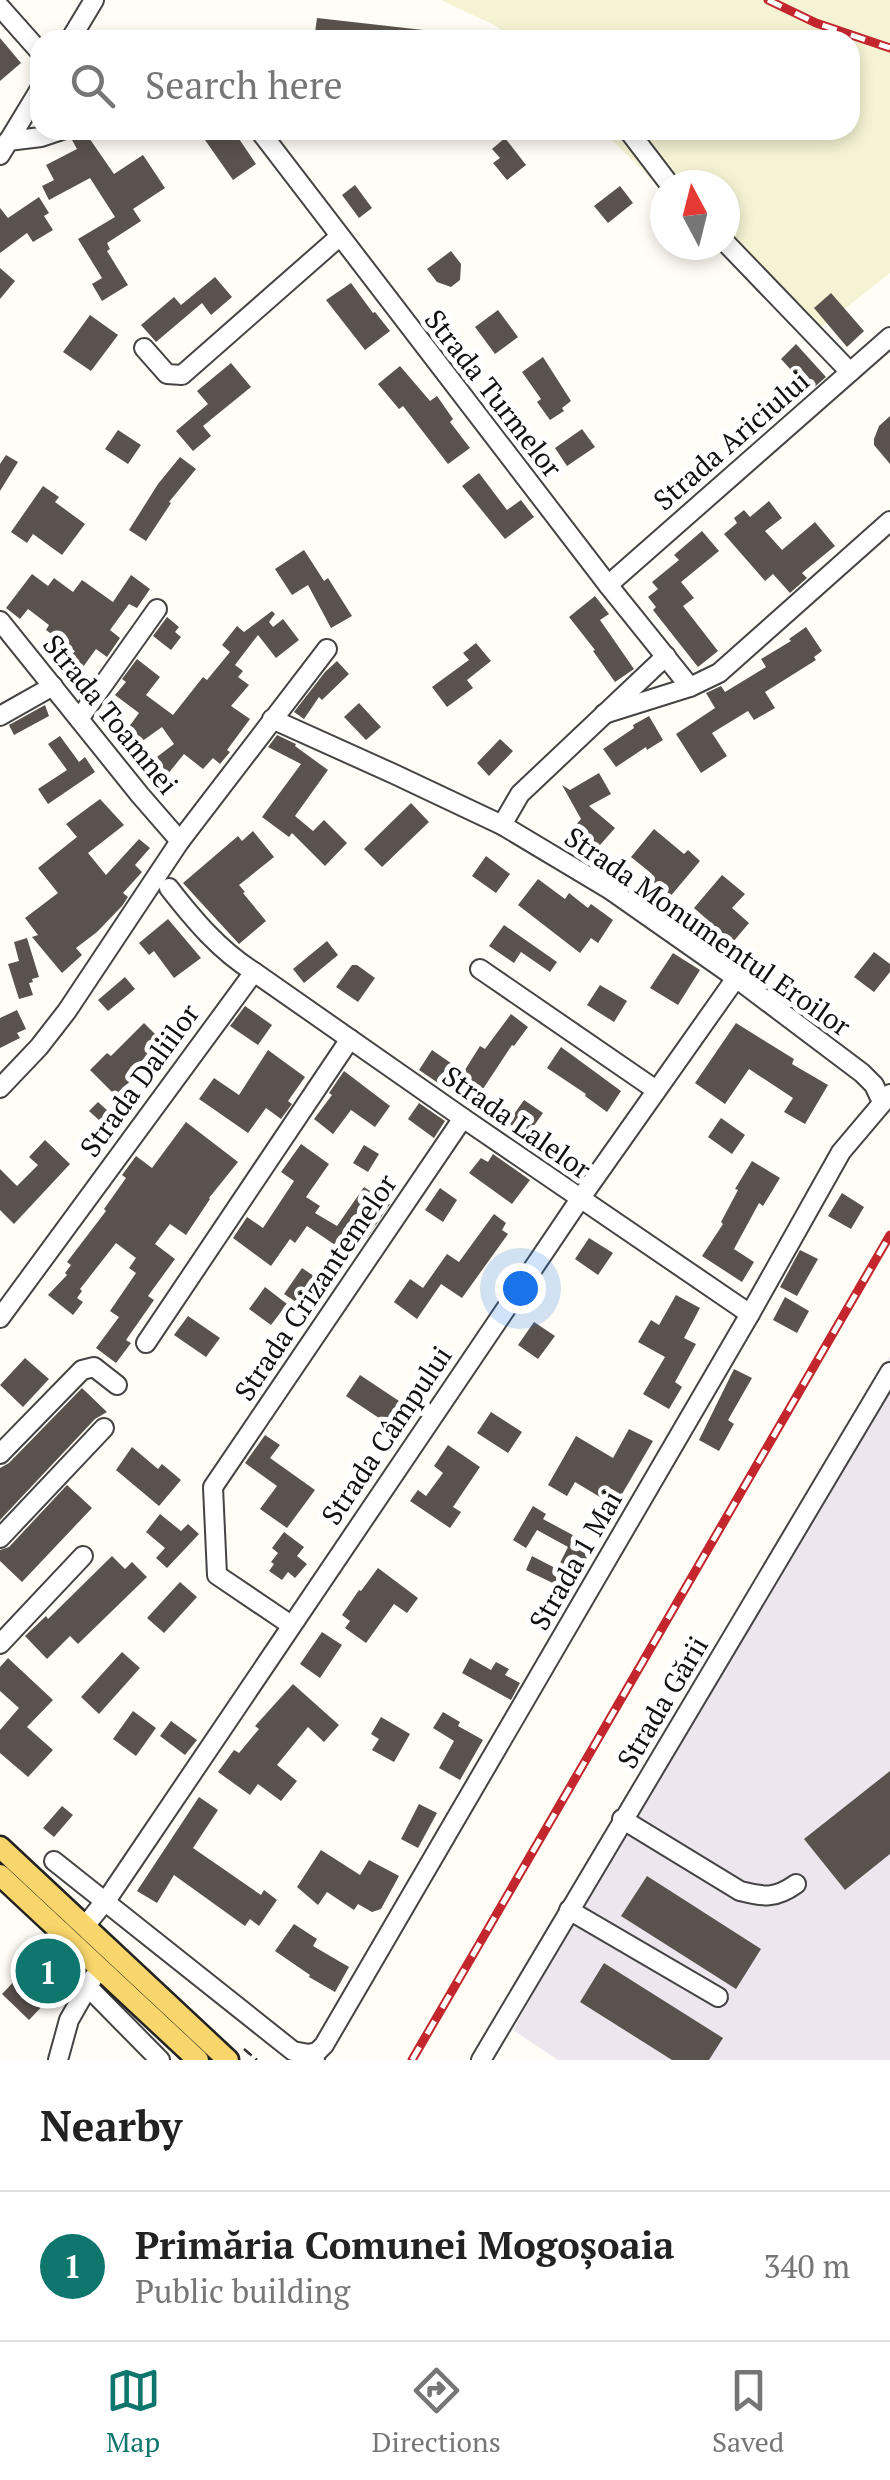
<!DOCTYPE html>
<html lang="en">
<head>
<meta charset="utf-8">
<style>
	body { margin:0; font-family:"PT Serif",serif; background:#f6f6f6; color:#222 }
	.compass { position:absolute; left:650px; top:170px; width:90px; height:90px; border-radius:50%; background:#fff; box-shadow:0 5px 15px #0003; rotate:353deg }
	.you { position:absolute; left:520px; top:1288px; width:35px; height:35px; margin:-25px; border:8px solid #fff; border-radius:50%; background:#1a73e8; box-shadow:0 0 0 15px #1a73e833 }
	.badge { display:grid; place-items:center; width:65px; height:65px; border-radius:50%; background:#0f766e; color:#fff; font-size:32px; font-weight:700 }
	.pin { position:absolute; translate:-50% -50%; border:5px solid #fff; box-shadow:0 2px 10px #0006 }
	.list { margin:0; padding:0; list-style:none }
	h2 { display:flex; justify-content:space-between; align-items:center; height:130px; margin:0; padding:0 40px; font-size:42px }
	h2 small { font-size:32px; font-weight:400; color:#767676 }
	.list li { display:grid; grid-template-columns:65px 1fr auto; gap:30px; align-items:center; box-sizing:border-box; height:150px; padding:0 40px; border-top:2px solid #e0e0e0 }
	.list b { display:block; font-size:38px; white-space:nowrap }
	.list p { margin:0; font-size:32px; white-space:nowrap; color:#767676 }
	.list em { font-size:32px; font-style:normal; color:#767676 }
	.icon { flex:none; width:55px; height:55px; fill:none; stroke:currentColor; stroke-width:2; stroke-linecap:round; stroke-linejoin:round }
	.map { position:relative; flex:none; width:890px; height:2060px; overflow:hidden }
	.search { position:absolute; background:#fff; box-shadow:0 5px 15px #0003; left:30px; right:30px; top:30px; height:110px; display:flex; align-items:center; gap:25px; box-sizing:border-box; padding:0 35px; border-radius:30px; color:#767676; font-size:38px }
	.sheet { height:280px; background:#fff }
	nav { display:flex; justify-content:space-around; align-items:center; box-sizing:border-box; height:140px; border-top:2px solid #e0e0e0; background:#fff; font-size:28px; color:#767676 }
	nav a { display:grid; justify-items:center; gap:5px }
	nav .on { color:#0f766e }
	.map>svg:first-child { display:block }
	.industrial { fill:#eee6ef }
	.farmland { fill:#f6f3d4 }
	.building { fill:#5a524d }
	.lines { fill:none; stroke-linecap:round; stroke-linejoin:round }
	.minor-casing { stroke:#444; stroke-width:22 }
	.major-casing { stroke:#222; stroke-width:25 }
	.path { stroke:#333; stroke-width:2.5; stroke-dasharray:10 5; stroke-linecap:butt }
	.minor { stroke:#fff; stroke-width:18 }
	.major { stroke:#f9d66b; stroke-width:20 }
	.rail-casing { stroke:#c4262e; stroke-width:9 }
	.rail { stroke:#fff; stroke-width:5; stroke-dasharray:15; stroke-linecap:butt }
	.labels { text-anchor:middle; dominant-baseline:central; stroke-width:10; stroke-linejoin:round; paint-order:stroke }
	.street-label { font-size:28px; fill:#111; stroke:#fff }
</style>
</head>
<body>
<div class="map">
<svg width="890" height="2060" viewBox="0 0 890 2060">
	<rect width="100%" height="100%" fill="#fffdf5"/>
	<polygon class="industrial" points="890,1356 890,2060 558,2060 513,2030"/>
	<polygon class="farmland" points="441,0 890,0 890,273 809,337 725,245 725,185 665,185 665,193 602,130 850,130 850,40 512,40 498,27"/>
	<g class="building">
		<polygon points="317,18 432,31 431,40 314,40"/>
		<polygon points="0,38 21,63 0,81"/>
		<polygon points="198,130 233,130 256,164 233,180"/>
		<polygon points="85,132 114,174 143,155 165,188 133,209 141,221 107,243 110,249 107,251 128,285 102,301 92,284 102,278 78,239 115,217 90,178 49,200 42,186 54,180 46,165 77,149 72,140"/>
		<polygon points="505,138 526,165 507,180 493,163 500,158 492,149"/>
		<polygon points="355,185 372,208 359,218 342,195"/>
		<polygon points="620,186 633,203 608,223 594,206"/>
		<polygon points="39,197 49,213 44,216 53,230 33,242 27,233 0,253 0,208 8,218"/>
		<polygon points="451,251 461,264 460,280 451,287 437,282 427,269"/>
		<polygon points="0,268 15,281 0,299"/>
		<polygon points="215,277 232,297 211,315 202,303 156,342 141,325 174,297 181,305"/>
		<polygon points="351,283 373,313 375,312 390,331 365,350 326,300"/>
		<polygon points="831,293 864,331 847,347 814,308"/>
		<polygon points="498,310 518,337 495,354 475,327"/>
		<polygon points="90,315 118,335 91,371 63,352"/>
		<polygon points="796,344 826,377 810,391 781,359"/>
		<polygon points="543,357 571,401 562,408 564,411 550,420 537,402 541,399 522,372"/>
		<polygon points="231,363 251,387 203,426 211,436 193,451 176,431 208,404 197,391"/>
		<polygon points="400,366 430,401 437,396 453,419 450,422 470,448 448,464 403,406 399,409 378,384"/>
		<polygon points="890,416 890,464 874,445 874,439 879,426"/>
		<polygon points="582,429 595,447 567,466 555,448"/>
		<polygon points="118,430 141,445 128,464 105,449"/>
		<polygon points="6,455 18,462 0,491 0,464"/>
		<polygon points="180,457 196,469 169,502 171,503 146,541 129,530 158,484"/>
		<polygon points="479,473 507,510 521,500 534,517 505,539 462,486"/>
		<polygon points="43,486 59,497 55,502 85,524 62,555 33,534 27,543 11,532"/>
		<polygon points="769,501 782,518 765,531 782,550 815,522 835,546 802,573 807,578 790,593 773,574 765,581 724,534 737,523 734,518 744,510 750,517"/>
		<polygon points="702,531 719,551 681,582 694,598 683,606 718,651 698,667 653,610 656,607 648,597 658,589 652,582 679,560 674,555"/>
		<polygon points="304,550 324,581 328,578 352,616 331,628 308,585 292,595 275,569"/>
		<polygon points="32,574 48,586 54,578 73,592 82,580 113,602 131,575 150,589 137,608 129,604 110,630 120,638 107,657 96,649 78,674 65,664 75,651 46,630 49,625 28,609 20,619 6,608"/>
		<polygon points="595,596 609,614 600,620 634,669 615,682 593,651 595,650 569,617"/>
		<polygon points="272,611 275,614 269,622 273,627 283,619 299,640 276,658 258,635 235,665 243,671 238,677 249,685 231,706 250,719 227,750 230,752 220,764 213,758 203,769 184,754 163,780 145,766 174,744 162,727 141,742 126,731 139,713 115,695 126,682 122,679 137,659 160,677 146,695 173,715 203,677 207,680 230,652 222,645 237,626 244,632"/>
		<polygon points="167,617 179,627 175,632 181,637 171,650 153,636"/>
		<polygon points="806,627 822,651 814,657 816,660 765,692 775,708 754,720 748,711 712,733 727,756 701,773 676,734 715,708 706,693 721,686 725,692 766,667 761,659 791,641 789,639"/>
		<polygon points="476,643 491,661 467,680 473,688 447,707 432,687 469,660 463,653"/>
		<polygon points="337,661 349,674 322,700 319,697 304,719 294,712 325,672"/>
		<polygon points="359,703 381,727 366,740 344,717"/>
		<polygon points="45,705 49,716 14,735 9,725"/>
		<polygon points="649,716 663,740 647,750 646,747 616,767 603,749 634,728 633,725"/>
		<polygon points="277,735 296,744 295,746 328,770 295,816 313,831 324,820 347,843 325,866 292,833 289,837 262,817 301,764 268,747"/>
		<polygon points="60,736 79,762 85,757 95,772 48,804 38,789 67,770 48,744"/>
		<polygon points="500,739 513,751 489,776 477,763"/>
		<polygon points="599,773 611,794 589,806 615,828 586,861 573,850 583,838 572,829 581,819 562,785 570,790"/>
		<polygon points="100,799 124,825 88,853 106,875 139,839 150,848 135,865 142,872 123,893 128,897 122,906 97,932 76,948 82,955 62,973 32,937 38,935 25,918 58,893 38,868 77,837 66,824"/>
		<polygon points="411,803 429,822 382,867 364,849"/>
		<polygon points="654,829 684,854 688,850 700,861 669,898 647,880 652,874 631,857"/>
		<polygon points="253,831 274,857 239,885 245,892 243,893 266,921 239,944 183,883 238,836 242,841"/>
		<polygon points="486,856 510,874 496,893 472,876"/>
		<polygon points="722,875 745,894 732,908 749,923 733,942 694,908"/>
		<polygon points="538,879 565,899 569,893 588,908 591,904 613,920 598,943 591,938 580,953 518,905"/>
		<polygon points="168,919 201,958 174,978 154,951 149,955 139,943"/>
		<polygon points="504,925 557,962 550,972 521,952 514,963 489,946"/>
		<polygon points="27,938 39,977 32,979 33,982 29,983 33,995 19,999 8,964 19,961 14,942"/>
		<polygon points="327,941 338,955 304,983 293,969"/>
		<polygon points="874,952 890,964 890,972 874,992 854,977"/>
		<polygon points="673,953 700,970 678,1005 650,988"/>
		<polygon points="352,965 357,965 375,978 358,1002 336,987"/>
		<polygon points="125,977 135,989 108,1011 98,1000"/>
		<polygon points="600,985 627,1001 614,1022 587,1005"/>
		<polygon points="245,1006 272,1025 258,1045 230,1026"/>
		<polygon points="17,1010 26,1029 17,1033 20,1038 0,1048 0,1018"/>
		<polygon points="511,1014 528,1027 514,1046 512,1045 479,1095 458,1081 480,1046 485,1049"/>
		<polygon points="144,1023 162,1041 132,1070 137,1075 115,1095 90,1070 107,1053 111,1056"/>
		<polygon points="736,1023 794,1059 792,1064 828,1085 805,1124 784,1112 793,1098 749,1069 725,1104 695,1083"/>
		<polygon points="561,1047 621,1091 607,1112 585,1096 586,1094 547,1068"/>
		<polygon points="268,1050 305,1077 288,1101 292,1104 281,1119 266,1108 248,1133 199,1099 214,1078 239,1095"/>
		<polygon points="432,1050 461,1070 447,1089 419,1070"/>
		<polygon points="344,1071 390,1106 375,1127 351,1110 333,1134 314,1119 332,1095 329,1093"/>
		<polygon points="524,1100 543,1113 526,1137 507,1124"/>
		<polygon points="98,1102 121,1123 112,1132 89,1111"/>
		<polygon points="419,1103 445,1121 434,1138 408,1119"/>
		<polygon points="721,1118 745,1135 732,1154 708,1137"/>
		<polygon points="186,1122 238,1162 209,1198 210,1199 186,1235 170,1224 155,1244 175,1259 148,1296 154,1300 126,1340 131,1343 116,1363 96,1348 119,1317 110,1311 136,1273 129,1268 136,1258 116,1243 80,1289 82,1291 77,1298 83,1302 73,1315 48,1295 67,1275 65,1273 71,1265 67,1262 106,1211 104,1209 126,1178 122,1175 136,1156 152,1168"/>
		<polygon points="45,1140 70,1164 14,1224 0,1210 0,1169 17,1186 38,1165 29,1157"/>
		<polygon points="301,1144 329,1164 306,1197 320,1206 315,1213 337,1226 364,1187 390,1204 367,1238 355,1229 341,1249 307,1226 295,1243 290,1239 271,1266 233,1238 247,1217 263,1228 294,1181 281,1172"/>
		<polygon points="364,1145 379,1154 368,1172 353,1163"/>
		<polygon points="493,1154 530,1180 512,1204 469,1173 481,1158 488,1162"/>
		<polygon points="752,1161 780,1178 763,1206 759,1203 734,1249 754,1262 742,1282 702,1256 723,1224 721,1222 738,1190 735,1189"/>
		<polygon points="440,1188 457,1200 443,1222 425,1210"/>
		<polygon points="842,1193 864,1207 851,1229 828,1216"/>
		<polygon points="494,1214 506,1223 502,1230 508,1234 462,1298 441,1284 417,1319 394,1302 410,1279 423,1288 447,1254 459,1262"/>
		<polygon points="589,1238 613,1253 598,1275 575,1259"/>
		<polygon points="800,1250 818,1259 797,1296 780,1287"/>
		<polygon points="302,1268 324,1283 307,1309 284,1294"/>
		<polygon points="265,1287 287,1304 271,1325 249,1309"/>
		<polygon points="676,1295 700,1308 684,1338 696,1344 675,1382 682,1387 669,1409 643,1394 665,1357 638,1342 651,1320 659,1325"/>
		<polygon points="785,1297 809,1311 797,1333 773,1320"/>
		<polygon points="188,1316 220,1338 206,1357 174,1335"/>
		<polygon points="534,1322 555,1336 538,1359 518,1345"/>
		<polygon points="25,1358 49,1379 23,1407 0,1385"/>
		<polygon points="734,1369 752,1378 728,1420 734,1424 719,1451 699,1440"/>
		<polygon points="360,1375 405,1405 391,1426 346,1396"/>
		<polygon points="82,1388 107,1412 95,1419 0,1520 0,1468 9,1463"/>
		<polygon points="491,1412 522,1432 508,1453 477,1433"/>
		<polygon points="629,1429 653,1441 615,1506 575,1482 567,1496 548,1485 576,1436 613,1458"/>
		<polygon points="265,1435 280,1445 270,1458 315,1490 287,1528 260,1509 277,1486 245,1463"/>
		<polygon points="448,1445 480,1467 453,1507 461,1512 450,1528 410,1501 418,1490 426,1496 443,1473 434,1466"/>
		<polygon points="132,1447 158,1469 162,1464 181,1480 159,1506 116,1470"/>
		<polygon points="67,1485 92,1508 22,1582 0,1561 0,1550 9,1547"/>
		<polygon points="533,1506 546,1514 543,1519 593,1546 569,1591 526,1570 532,1556 557,1569 568,1547 537,1530 526,1548 513,1540"/>
		<polygon points="160,1514 181,1531 188,1524 199,1534 167,1568 156,1558 165,1548 146,1532"/>
		<polygon points="284,1532 304,1547 297,1556 307,1564 295,1578 288,1572 282,1580 269,1571 274,1564 271,1562 278,1553 272,1548"/>
		<polygon points="112,1556 125,1569 132,1562 147,1577 78,1644 70,1636 47,1659 25,1636 46,1616 48,1619"/>
		<polygon points="378,1568 418,1598 407,1613 394,1604 366,1643 345,1628 350,1621 342,1615 359,1590 361,1591"/>
		<polygon points="180,1582 197,1597 164,1633 147,1618"/>
		<polygon points="322,1632 342,1645 320,1678 300,1664"/>
		<polygon points="122,1652 140,1668 99,1714 81,1697"/>
		<polygon points="8,1658 53,1700 27,1727 53,1750 28,1777 0,1753 0,1730 19,1708 0,1691 0,1667"/>
		<polygon points="470,1658 491,1670 496,1662 509,1669 505,1675 520,1683 511,1700 462,1673"/>
		<polygon points="293,1684 339,1725 324,1742 308,1727 277,1765 297,1781 281,1801 258,1784 250,1795 218,1772 234,1750 239,1753 259,1729 255,1726"/>
		<polygon points="133,1711 156,1728 136,1756 113,1739"/>
		<polygon points="443,1712 460,1722 458,1726 483,1740 460,1780 439,1768 454,1741 433,1728"/>
		<polygon points="381,1717 410,1734 394,1762 372,1750 379,1739 371,1734"/>
		<polygon points="171,1721 197,1740 185,1755 160,1736"/>
		<polygon points="890,1771 890,1854 845,1890 804,1839"/>
		<polygon points="199,1797 218,1810 193,1848 261,1895 264,1890 277,1900 259,1926 250,1919 245,1926 174,1875 157,1903 137,1891"/>
		<polygon points="419,1804 437,1813 418,1848 401,1839"/>
		<polygon points="62,1806 73,1815 54,1837 43,1828"/>
		<polygon points="321,1850 360,1875 369,1860 399,1876 381,1909 372,1912 358,1904 354,1910 327,1892 318,1905 297,1887"/>
		<polygon points="647,1876 761,1949 736,1989 621,1916"/>
		<polygon points="294,1924 317,1939 313,1946 349,1967 335,1992 309,1977 310,1975 275,1951"/>
		<polygon points="42,1952 69,1978 29,2020 2,1994"/>
		<polygon points="604,1963 723,2038 709,2060 672,2060 580,2002"/>
	</g>
	<g class="lines">
		<g class="minor-casing">
			<g id="minor">
				<polyline points="0,7 40,52"/>
				<polyline points="70,40 94,0"/>
				<polyline points="259,130 608,585 690,687"/>
				<polyline points="628,130 670,185"/>
				<polyline points="8,141 41,137 62,130"/>
				<polyline points="0,155 40,89"/>
				<polyline points="725,242 850,372"/>
				<polyline points="144,348 167,374 182,375 339,237"/>
				<polyline points="608,585 890,337"/>
				<polyline points="0,621 140,795 180,841"/>
				<polyline points="604,714 690,687 719,673 890,521"/>
				<polyline points="0,716 53,686"/>
				<polyline points="79,719 157,609"/>
				<polyline points="272,719 394,774 502,825 609,889 736,978 862,1073 874,1085 882,1102"/>
				<polyline points="502,825 520,794 666,656"/>
				<polyline points="480,969 656,1090"/>
				<polyline points="254,972 463,1118 750,1314"/>
				<polyline points="0,1088 39,1047 67,1011 180,841 327,649"/>
				<path d="M 0,1318 L 254,972 C 219,950 194,920 169,888"/>
				<polyline points="146,1343 350,1039"/>
				<polyline points="0,1454 82,1370 94,1367 117,1385"/>
				<polyline points="0,1538 104,1428"/>
				<polyline points="291,1625 217,1575 213,1487 463,1118"/>
				<polyline points="0,1644 83,1556"/>
				<path d="M 622,1819 L 740,1891 C 764,1897 775,1899 796,1884"/>
				<polyline points="54,1861 293,2051 309,2054 315,2060"/>
				<polyline points="569,1910 718,1997"/>
				<polyline points="85,1926 110,1895 580,1199 736,978"/>
				<polyline points="87,1986 160,2060"/>
				<polyline points="309,2054 317,2052 324,2045 750,1314 841,1152 890,1094"/>
				<polyline points="58,2060 69,2020 93,1978"/>
				<polyline points="481,2060 890,1372"/>
			</g>
		</g>
		<g class="major-casing">
			<g id="major">
				<polyline points="0,1847 228,2060"/>
				<polyline points="0,1875 198,2060"/>
			</g>
		</g>
		<polyline class="path" points="244,2049 257,2060"/>
		<use href="#minor" class="minor"/>
		<use href="#major" class="major"/>
		<g class="rail-casing">
			<g id="rail">
				<polyline points="768,0 816,23 890,48"/>
				<polyline points="412,2060 890,1235"/>
			</g>
		</g>
		<use href="#rail" class="rail"/>
	</g>
	<g class="labels">
		<g class="street-label">
			<text transform="translate(494 393) rotate(52)">Strada Turmelor</text>
			<text transform="translate(731 440) rotate(-41)">Strada Ariciului</text>
			<text transform="translate(111 714) rotate(51)">Strada Toamnei</text>
			<text transform="translate(708 931) rotate(35)">Strada Monumentul Eroilor</text>
			<text transform="translate(139 1080) rotate(-54)">Strada Daliilor</text>
			<text transform="translate(517 1122) rotate(35)">Strada Lalelor</text>
			<text transform="translate(315 1287) rotate(-56)">Strada Crizantemelor</text>
			<text transform="translate(386 1435) rotate(-56)">Strada Câmpului</text>
			<text transform="translate(575 1560) rotate(-60)">Strada 1 Mai</text>
			<text transform="translate(662 1702) rotate(-59)">Strada Gării</text>
		</g>
	</g>
</svg>
<svg class="compass" viewBox="-18 -18 36 36"><path d="M0-13l5 13h-10z" fill="#e53935"/><path d="M0 13l5-13h-10z" fill="#767676"/></svg>
<div class="you"></div>
<div class="pin badge" style="left:48px;top:1971px">1</div>
<div class="search"><svg class="icon" aria-label="search" viewBox="0 0 24 24"><circle cx="10" cy="10" r="6"/><path d="M15 15l6 6"/></svg>Search here</div>
</div>
<section class="sheet">
<h2>Nearby<small></small></h2>
<ul class="list">
<li><span class="badge">1</span><div><b>Primăria Comunei Mogoșoaia</b><p>Public building</p></div><em>340 m</em></li>
</ul>
</section>
<nav>
<a class="on"><svg class="icon" aria-label="map" viewBox="0 0 24 24"><path d="M3 6l6-2 6 2 6-2v14l-6 2-6-2-6 2zM9 4v14M15 6v14"/></svg>Map</a>
<a><svg class="icon" aria-label="directions" viewBox="0 0 24 24"><path d="M12 3l9 9-9 9-9-9zM9 14v-3h6M13 9l2 2-2 2"/></svg>Directions</a>
<a><svg class="icon" aria-label="saved" viewBox="0 0 24 24"><path d="M7 4h10v16l-5-4-5 4z"/></svg>Saved</a>
</nav>
</body>
</html>
